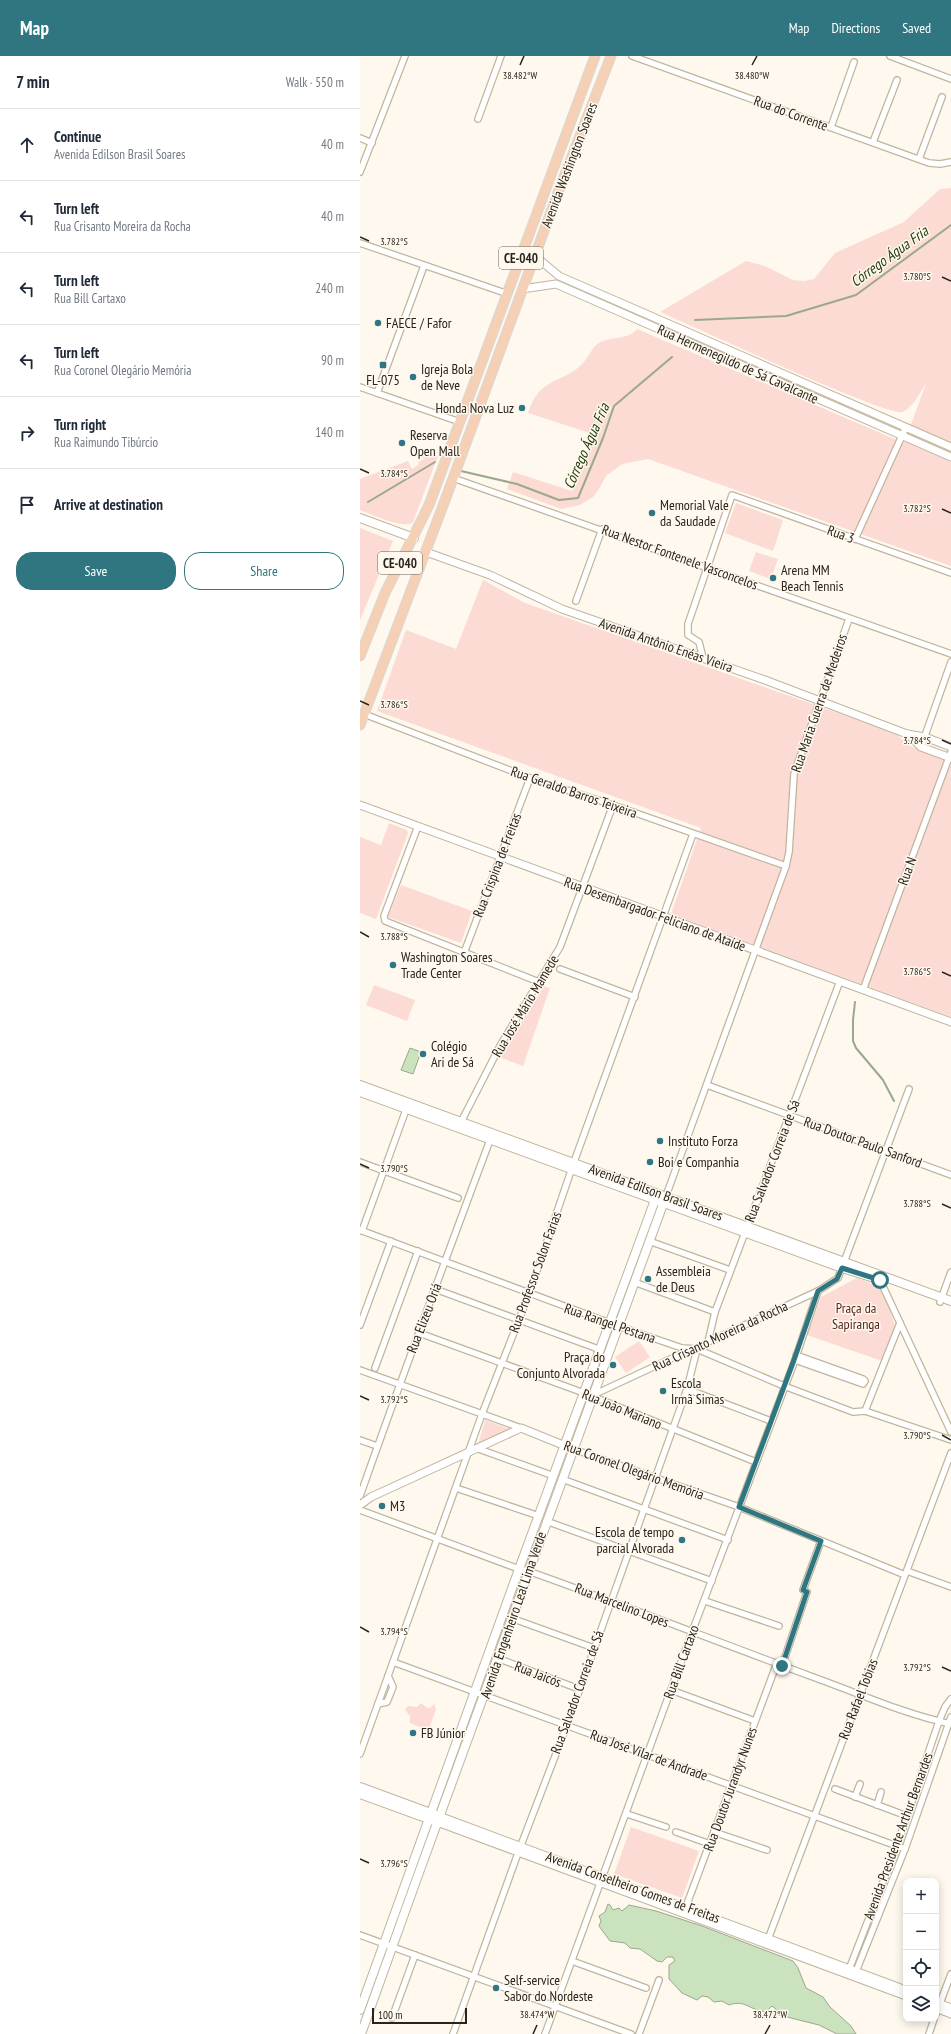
<!DOCTYPE html>
<html lang="en">
<head>
<meta charset="utf-8">
<style>
	body { margin:0; font-family:"PT Sans Narrow",sans-serif; background:#f6f6f7; color:#1f2937 }
	.controls { position:absolute; right:12px; bottom:12px; display:grid; overflow:hidden; border-radius:8px; box-shadow:0 2px 10px #0003 }
	.controls button { width:36px; height:36px; display:grid; place-items:center; padding:0; border:0; border-bottom:1px solid #e0e1e3; background:#fff; color:#1f2937; font:20px sans-serif }
	.scale { position:absolute; left:12px; bottom:10px; width:95px; box-sizing:border-box; padding-left:4px; border:2px solid #29241b; border-top:0; font-size:11px; line-height:14px; white-space:nowrap; color:#29241b; -webkit-text-stroke:3px #fef8ee; paint-order:stroke }
	.stop { position:absolute; width:12px; height:12px; margin:-9px; border:3px solid #2f7681; border-radius:50%; background:#fff }
	.stop.end { background:#2f7681; border-color:#fff; box-shadow:0 1px 4px #0008 }
	.list { margin:0; padding:0; list-style:none }
	h2 { display:flex; justify-content:space-between; align-items:center; height:52px; margin:0; padding:0 16px; font-size:17px }
	h2 small { font-size:13px; font-weight:400; color:#747a83 }
	.list li { display:grid; grid-template-columns:26px 1fr auto; gap:12px; align-items:center; box-sizing:border-box; height:72px; padding:0 16px; border-top:1px solid #e0e1e3 }
	.list b { display:block; font-size:15px; white-space:nowrap }
	.list p { margin:0; font-size:13px; white-space:nowrap; color:#747a83 }
	.list em { font-size:13px; font-style:normal; color:#747a83 }
	.actions { display:flex; gap:8px; padding:12px 16px }
	.actions a { flex:1; padding:9px 0; border:1px solid #2f7681; border-radius:16px; text-align:center; font-size:14px; color:#2f7681 }
	.actions .main { background:#2f7681; color:#fff }
	.icon { flex:none; width:22px; height:22px; fill:none; stroke:currentColor; stroke-width:2; stroke-linecap:round; stroke-linejoin:round }
	.map { position:relative; flex:none; width:591px; height:1978px; overflow:hidden }
	header { display:flex; align-items:center; gap:24px; box-sizing:border-box; height:56px; padding:0 20px; background:#2f7681; color:#fff }
	header strong { font-size:19px }
	nav { display:flex; gap:22px; margin-inline-start:auto; font-size:14px }
	main { display:flex }
	aside { flex:1; background:#fff }
	.map>svg:first-child { display:block }
	.green { fill:#fbdbd3 }
	.water { fill:#cae2be; stroke:#9aa98d }
	.lines { fill:none; stroke-linecap:round; stroke-linejoin:round }
	.stream { stroke:#9aa98d; stroke-width:2 }
	.minor-casing { stroke:#c1b59d; stroke-width:8 }
	.tertiary-casing { stroke:#c1b59d; stroke-width:9 }
	.secondary-casing { stroke:#c1b59d; stroke-width:10 }
	.trunk-casing { stroke:#d8d8d6; stroke-width:11 }
	.minor { stroke:#fff; stroke-width:5.5 }
	.tertiary { stroke:#fff; stroke-width:7 }
	.secondary { stroke:#fff; stroke-width:8 }
	.trunk { stroke:#f6d0b4; stroke-width:9 }
	.route { stroke:#2f7681; stroke-width:5 }
	.ticks { fill:none; stroke:#29241b; stroke-width:1.5 }
	.poi-dot { fill:#2f7681; stroke:#fef8ee; stroke-width:1.5 }
	.labels { text-anchor:middle; dominant-baseline:central; stroke-width:3; stroke-linejoin:round; paint-order:stroke }
	.shield { fill:#fef8ee; stroke:#69645a; stroke-width:1 }
	.shield-label { font-size:13px; font-weight:bold; fill:#29241b }
	.street-label { font-size:14px; fill:#29241b; stroke:#fef8ee }
	.poi-label { font-size:14px; fill:#29241b; stroke:#fef8ee; text-anchor:start }
	.park-label { font-size:14px; fill:#551f13; stroke:#fef8ee }
	.water-label { font-size:15px; font-style:italic; fill:#1f3b07; stroke:#fef8ee }
	.ticks-label { font-size:10px; text-anchor:middle; fill:#29241b; stroke:#fef8ee; stroke-width:3; stroke-linejoin:round; paint-order:stroke }
</style>
</head>
<body>
<header>
<strong>Map</strong>
<nav><a>Map</a><a>Directions</a><a>Saved</a></nav>
</header>
<main>
<aside>
<h2>7 min<small>Walk · 550 m</small></h2>
<ul class="list">
<li><svg class="icon" aria-label="ahead" viewBox="0 0 24 24"><path d="M12 20V5M6 11l6-6 6 6"/></svg><div><b>Continue</b><p>Avenida Edilson Brasil Soares</p></div><em>40 m</em></li>
<li><svg class="icon" aria-label="left" viewBox="0 0 24 24"><path d="M17 20v-9H6M10 6l-5 5 5 5"/></svg><div><b>Turn left</b><p>Rua Crisanto Moreira da Rocha</p></div><em>40 m</em></li>
<li><svg class="icon" aria-label="left" viewBox="0 0 24 24"><path d="M17 20v-9H6M10 6l-5 5 5 5"/></svg><div><b>Turn left</b><p>Rua Bill Cartaxo</p></div><em>240 m</em></li>
<li><svg class="icon" aria-label="left" viewBox="0 0 24 24"><path d="M17 20v-9H6M10 6l-5 5 5 5"/></svg><div><b>Turn left</b><p>Rua Coronel Olegário Memória</p></div><em>90 m</em></li>
<li><svg class="icon" aria-label="right" viewBox="0 0 24 24"><path d="M7 20v-9h11M14 6l5 5-5 5"/></svg><div><b>Turn right</b><p>Rua Raimundo Tibúrcio</p></div><em>140 m</em></li>
<li><svg class="icon" aria-label="arrive" viewBox="0 0 24 24"><path d="M6 21V4h12l-3 4 3 4H6"/></svg><div><b>Arrive at destination</b></div></li>
</ul>
<div class="actions"><a class="main">Save</a><a>Share</a></div>
</aside>
<div class="map">
<svg width="591" height="1978" viewBox="0 0 591 1978">
	<rect width="100%" height="100%" fill="#fef8ee"/>
	<g class="green">
		<path d="M 591,132 L 591,510 L 288,403 L 262,408 L 246,420 L 239,433 L 233,441 L 220,449 L 201,453 L 147,433 L 153,416 L 212,435 L 236,379 L 168,357 C 179,324 194,329 218,312 C 228,305 231,289 243,285 C 254,281 269,283 277,273 L 544,387 L 566,328 C 560,336 552,353 542,356 C 526,360 330,269 300,256 L 386,205 L 405,210 L 433,224 L 444,225 L 454,223 L 475,197 L 544,166 L 580,133 Z"/>
		<path d="M 66,396 L 78,400 L 53,466 C 44,474 11,458 0,454 L 0,423 L 48,405 L 52,413 L 59,408 L 58,406 L 64,403 L 61,399 Z"/>
		<polygon points="376,447 423,464 413,495 365,477"/>
		<polygon points="0,472 33,485 0,564"/>
		<polygon points="396,496 418,503 411,523 389,515"/>
		<polygon points="123,524 165,547 535,677 550,690 591,705 591,961 311,858 341,772 17,655 46,574 96,593"/>
		<polygon points="29,767 47,774 48,777 16,863 0,857 0,781 21,789"/>
		<polygon points="41,829 112,855 101,887 28,861"/>
		<polygon points="14,929 55,944 47,965 6,949"/>
		<polygon points="184,930 190,932 163,1010 139,1001"/>
		<polygon points="497,1222 523,1232 535,1270 522,1305 447,1279 461,1241"/>
		<polygon points="279,1285 290,1301 266,1317 255,1301"/>
		<polygon points="125,1364 150,1373 150,1374 118,1389"/>
		<polygon points="61,1647 67,1652 70,1652 74,1648 76,1653 69,1673 65,1676 60,1671 50,1667 50,1660 45,1654 48,1650 57,1651"/>
		<polygon points="271,1771 339,1795 322,1842 254,1818"/>
	</g>
	<g class="water">
		<polygon points="50,992 61,996 53,1018 41,1014"/>
		<path d="M 248,1848 L 250,1849 L 253,1854 L 259,1852 L 262,1855 L 269,1849 L 296,1855 L 342,1870 L 433,1905 L 438,1912 L 446,1932 L 463,1941 L 470,1951 L 491,1970 L 496,1978 L 477,1978 L 459,1969 L 415,1958 L 416,1953 L 412,1950 L 406,1956 C 391,1955 385,1943 369,1949 L 362,1945 L 354,1946 L 348,1941 L 342,1940 L 337,1944 L 322,1937 L 309,1923 L 309,1909 L 315,1905 L 313,1901 L 307,1901 L 302,1906 L 297,1905 L 280,1893 L 270,1892 L 265,1887 L 250,1885 L 239,1870 L 241,1865 L 239,1860 L 245,1856 Z"/>
	</g>
	<g class="lines">
		<g class="stream">
			<polyline points="335,264 426,260 496,239 591,169"/>
			<polyline points="101,415 157,428 199,444 218,442 243,382 254,350 312,301"/>
			<polyline points="8,446 75,406"/>
			<polyline points="495,946 493,964 493,985 496,992 523,1024 534,1045"/>
		</g>
		<g class="minor-casing">
			<g id="minor">
				<polyline points="272,0 569,107 580,108 591,106"/>
				<polyline points="530,0 591,23"/>
				<polyline points="118,63 141,0"/>
				<polyline points="471,71 494,6"/>
				<polyline points="0,82 12,87"/>
				<polyline points="513,86 537,24"/>
				<polyline points="559,103 582,41"/>
				<polyline points="0,116 45,0"/>
				<polyline points="0,187 148,238"/>
				<polyline points="0,331 100,366"/>
				<polyline points="17,337 64,210"/>
				<polyline points="93,422 591,598"/>
				<polyline points="495,483 546,371"/>
				<polyline points="216,545 242,473"/>
				<polyline points="343,602 339,586 328,579 328,568 372,439 591,517"/>
				<polyline points="4,658 170,722 253,749 426,810"/>
				<polyline points="561,691 591,606"/>
				<polyline points="58,770 24,860 25,865 179,926"/>
				<polyline points="104,897 170,722"/>
				<polyline points="200,913 275,941"/>
				<polyline points="503,934 591,696"/>
				<polyline points="347,1029 591,1119"/>
				<polyline points="101,1066 141,988 200,891 253,749"/>
				<polyline points="0,1106 98,1142"/>
				<polyline points="306,1140 426,810 429,796 434,718 489,563"/>
				<polyline points="0,1174 258,1270 322,1292 337,1293 424,1330 493,1356 505,1355 591,1384"/>
				<polyline points="2,1175 47,1051"/>
				<polyline points="289,1185 370,1214"/>
				<polyline points="522,1219 520,1224 591,1376"/>
				<polyline points="274,1226 355,1256"/>
				<polyline points="75,1233 241,1294"/>
				<polyline points="580,1246 591,1216"/>
				<polyline points="0,1269 31,1185"/>
				<polyline points="59,1277 224,1337 396,1406"/>
				<polyline points="348,1286 355,1256 480,925"/>
				<polyline points="435,1304 503,1328 505,1325 503,1323 436,1299"/>
				<polyline points="15,1312 58,1195"/>
				<polyline points="0,1314 161,1372"/>
				<polyline points="327,1333 411,1365"/>
				<polyline points="231,1340 321,1298 337,1293 348,1286 458,1235 478,1222 549,1033"/>
				<polyline points="505,1355 540,1267"/>
				<polyline points="0,1384 17,1390"/>
				<polyline points="116,1392 194,1420"/>
				<polyline points="213,1393 379,1451 545,1519"/>
				<polyline points="202,1423 368,1484"/>
				<polyline points="96,1432 179,1460"/>
				<path d="M 0,1440 C 42,1321 86,1202 130,1084"/>
				<path d="M 0,1454 L 159,1513 L 168,1515 C 264,1549 358,1586 453,1621 C 498,1637 544,1658 591,1668"/>
				<polyline points="186,1465 352,1525"/>
				<polyline points="547,1515 591,1531"/>
				<polyline points="345,1545 419,1570"/>
				<polyline points="151,1562 234,1592"/>
				<polyline points="137,1602 219,1633"/>
				<polyline points="33,1606 545,1793"/>
				<polyline points="422,1610 447,1536 443,1534 461,1485"/>
				<polyline points="311,1634 395,1665"/>
				<polyline points="18,1648 27,1646 33,1631 28,1620"/>
				<polyline points="0,1698 122,1358 169,1238 214,1106 333,778"/>
				<polyline points="475,1733 547,1760"/>
				<polyline points="495,1741 500,1728"/>
				<polyline points="517,1749 521,1736"/>
				<polyline points="267,1758 306,1771"/>
				<polyline points="316,1776 350,1788"/>
				<polyline points="354,1776 407,1794"/>
				<polyline points="324,1856 417,1607"/>
				<polyline points="0,1879 271,1978"/>
				<polyline points="407,1886 591,1397"/>
				<polyline points="212,1905 286,1932"/>
				<polyline points="488,1916 537,1790 579,1665 585,1651 591,1643"/>
				<polyline points="495,1918 545,1793 591,1661"/>
				<polyline points="576,1958 591,1918"/>
				<polyline points="32,1962 55,1899"/>
				<polyline points="93,1978 158,1797 207,1669 327,1333 337,1293"/>
				<polyline points="185,1978 332,1576 435,1304 458,1235"/>
				<polyline points="279,1978 299,1924"/>
				<polyline points="569,1978 574,1963"/>
			</g>
		</g>
		<g class="tertiary-casing">
			<g id="tertiary">
				<polyline points="175,200 199,220 591,391"/>
				<polyline points="162,233 196,228 591,401"/>
				<polyline points="66,496 130,519 202,553 405,624 547,678 565,681 591,691"/>
				<polyline points="548,678 561,691 591,702"/>
				<polyline points="0,749 591,966"/>
				<polyline points="0,1449 11,1441 161,1372 213,1393"/>
				<polyline points="79,1760 546,1934"/>
				<polyline points="77,1766 546,1940"/>
				<polyline points="576,1946 591,1952"/>
				<polyline points="576,1952 591,1958"/>
			</g>
		</g>
		<g class="secondary-casing">
			<g id="secondary">
				<polyline points="0,462 54,482"/>
				<polyline points="0,1029 591,1245"/>
				<polyline points="0,1036 482,1212 511,1221"/>
				<polyline points="0,1731 76,1759"/>
				<polyline points="0,1738 74,1765"/>
				<polyline points="0,1954 159,1513 295,1144 306,1140"/>
				<path d="M 1,1978 C 101,1698 204,1419 306,1140"/>
			</g>
		</g>
		<g class="trunk-casing">
			<g id="trunk">
				<polyline points="0,600 25,537 69,449 235,0"/>
				<polyline points="0,669 84,447 202,126 251,0"/>
			</g>
		</g>
		<use href="#minor" class="minor"/>
		<use href="#tertiary" class="tertiary"/>
		<use href="#secondary" class="secondary"/>
		<use href="#trunk" class="trunk"/>
	</g>
	<g class="lines">
		<polyline class="route" points="422,1610 447,1536 443,1534 461,1485 379,1451 434,1304 458,1235 477,1223 482,1212 520,1224"/>
	</g>
	<path class="ticks" d="M 160,9 L 164,0M 392,9 L 397,0M 0,181 L 9,185M 582,221 L 591,225M 0,413 L 9,417M 582,453 L 591,457M 0,645 L 9,649M 582,684 L 591,688M 0,876 L 9,881M 582,916 L 591,920M 0,1108 L 9,1112M 582,1148 L 591,1152M 0,1340 L 9,1344M 582,1379 L 591,1384M 0,1571 L 9,1576M 582,1611 L 591,1615M 0,1803 L 9,1807M 173,1978 L 177,1969M 405,1978 L 410,1969"/>
	<g class="poi-dot">
		<circle cx="18" cy="267" r="4"/>
		<rect x="19" y="305" width="8" height="8" rx="2"/>
		<circle cx="53" cy="321" r="4"/>
		<circle cx="162" cy="352" r="4"/>
		<circle cx="42" cy="387" r="4"/>
		<circle cx="292" cy="457" r="4"/>
		<circle cx="413" cy="522" r="4"/>
		<circle cx="33" cy="909" r="4"/>
		<circle cx="63" cy="998" r="4"/>
		<circle cx="300" cy="1085" r="4"/>
		<circle cx="290" cy="1106" r="4"/>
		<circle cx="288" cy="1223" r="4"/>
		<circle cx="253" cy="1309" r="4"/>
		<circle cx="303" cy="1335" r="4"/>
		<circle cx="22" cy="1450" r="4"/>
		<circle cx="322" cy="1484" r="4"/>
		<circle cx="53" cy="1677" r="4"/>
		<circle cx="136" cy="1932" r="4"/>
	</g>
	<g class="labels">
		<g class="shield">
			<rect x="139" y="191" width="44" height="22" rx="3"/>
			<rect x="18" y="496" width="44" height="22" rx="3"/>
		</g>
		<g class="shield-label">
			<text x="161" y="202">CE-040</text>
			<text x="40" y="507">CE-040</text>
		</g>
		<g class="street-label">
			<text transform="translate(431 57) rotate(20)">Rua do Corrente</text>
			<text transform="translate(209 109) rotate(-69)">Avenida Washington Soares</text>
			<text transform="translate(378 308) rotate(24)">Rua Hermenegildo de Sá Cavalcante</text>
			<text transform="translate(481 478) rotate(20)">Rua 3</text>
			<text transform="translate(320 501) rotate(20)">Rua Nestor Fontenele Vasconcelos</text>
			<text transform="translate(306 589) rotate(19)">Avenida Antônio Enéas Vieira</text>
			<text transform="translate(459 647) rotate(-71)">Rua Maria Guerra de Medeiros</text>
			<text transform="translate(214 736) rotate(19)">Rua Geraldo Barros Teixeira</text>
			<text transform="translate(137 809) rotate(-69)">Rua Crispina de Freitas</text>
			<text transform="translate(547 815) rotate(-70)">Rua N</text>
			<text transform="translate(295 858) rotate(20)">Rua Desembargador Feliciano de Ataíde</text>
			<text transform="translate(165 950) rotate(-59)">Rua José Mário Mamede</text>
			<text transform="translate(503 1086) rotate(20)">Rua Doutor Paulo Sanford</text>
			<text transform="translate(412 1105) rotate(-69)">Rua Salvador Correia de Sá</text>
			<text transform="translate(296 1136) rotate(20)">Avenida Edilson Brasil Soares</text>
			<text transform="translate(175 1216) rotate(-70)">Rua Professor Solon Farias</text>
			<text transform="translate(64 1262) rotate(-69)">Rua Elizeu Oriá</text>
			<text transform="translate(250 1267) rotate(19)">Rua Rangel Pestana</text>
			<text transform="translate(360 1280) rotate(-25)">Rua Crisanto Moreira da Rocha</text>
			<text transform="translate(262 1353) rotate(22)">Rua João Mariano</text>
			<text transform="translate(274 1414) rotate(20)">Rua Coronel Olegário Memória</text>
			<text transform="translate(262 1549) rotate(21)">Rua Marcelino Lopes</text>
			<text transform="translate(153 1559) rotate(-71)">Avenida Engenheiro Leal Lima Verde</text>
			<text transform="translate(321 1606) rotate(-70)">Rua Bill Cartaxo</text>
			<text transform="translate(178 1618) rotate(21)">Rua Jaicós</text>
			<text transform="translate(217 1636) rotate(-70)">Rua Salvador Correia de Sá</text>
			<text transform="translate(498 1643) rotate(-69)">Rua Rafael Tobias</text>
			<text transform="translate(289 1699) rotate(20)">Rua José Vilar de Andrade</text>
			<text transform="translate(370 1733) rotate(-70)">Rua Doutor Jurandyr Nunes</text>
			<text transform="translate(538 1780) rotate(-70)">Avenida Presidente Arthur Bernardes</text>
			<text transform="translate(273 1831) rotate(20)">Avenida Conselheiro Gomes de Freitas</text>
		</g>
		<g class="poi-label">
			<text x="26" y="267">FAECE / Fafor</text>
			<text x="61" y="313">Igreja Bola<tspan x="61" dy="16">de Neve</tspan></text>
			<text x="23" y="324" text-anchor="middle">FL-075</text>
			<text x="154" y="352" text-anchor="end">Honda Nova Luz</text>
			<text x="50" y="379">Reserva<tspan x="50" dy="16">Open Mall</tspan></text>
			<text x="300" y="449">Memorial Vale<tspan x="300" dy="16">da Saudade</tspan></text>
			<text x="421" y="514">Arena MM<tspan x="421" dy="16">Beach Tennis</tspan></text>
			<text x="41" y="901">Washington Soares<tspan x="41" dy="16">Trade Center</tspan></text>
			<text x="71" y="990">Colégio<tspan x="71" dy="16">Ari de Sá</tspan></text>
			<text x="308" y="1085">Instituto Forza</text>
			<text x="298" y="1106">Boi e Companhia</text>
			<text x="296" y="1215">Assembleia<tspan x="296" dy="16">de Deus</tspan></text>
			<text x="245" y="1301" text-anchor="end">Praça do<tspan x="245" dy="16">Conjunto Alvorada</tspan></text>
			<text x="311" y="1327">Escola<tspan x="311" dy="16">Irmã Simas</tspan></text>
			<text x="30" y="1450">M3</text>
			<text x="314" y="1476" text-anchor="end">Escola de tempo<tspan x="314" dy="16">parcial Alvorada</tspan></text>
			<text x="61" y="1677">FB Júnior</text>
			<text x="144" y="1924">Self-service<tspan x="144" dy="16">Sabor do Nordeste</tspan></text>
		</g>
		<g class="park-label">
			<text x="496" y="1252">Praça da<tspan x="496" dy="16">Sapiranga</tspan></text>
		</g>
		<g class="water-label">
			<text transform="translate(529 200) rotate(-36)">Córrego Água Fria</text>
			<text transform="translate(226 390) rotate(-66)">Córrego Água Fria</text>
		</g>
	</g>
	<g class="ticks-label">
		<text x="160" y="23">38.482°W</text>
		<text x="392" y="23">38.480°W</text>
		<text x="34" y="189">3.782°S</text>
		<text x="557" y="224">3.780°S</text>
		<text x="34" y="421">3.784°S</text>
		<text x="557" y="456">3.782°S</text>
		<text x="34" y="652">3.786°S</text>
		<text x="557" y="688">3.784°S</text>
		<text x="34" y="884">3.788°S</text>
		<text x="557" y="919">3.786°S</text>
		<text x="34" y="1116">3.790°S</text>
		<text x="557" y="1151">3.788°S</text>
		<text x="34" y="1347">3.792°S</text>
		<text x="557" y="1383">3.790°S</text>
		<text x="34" y="1579">3.794°S</text>
		<text x="557" y="1615">3.792°S</text>
		<text x="34" y="1811">3.796°S</text>
		<text x="177" y="1962">38.474°W</text>
		<text x="410" y="1962">38.472°W</text>
	</g>
</svg>
<div class="controls">
<button>+</button>
<button>−</button>
<button><svg class="icon" aria-label="locate" viewBox="0 0 24 24"><circle cx="12" cy="12" r="6"/><path d="M12 2v4M12 18v4M2 12h4M18 12h4"/></svg></button>
<button><svg class="icon" aria-label="layers" viewBox="0 0 24 24"><path d="M12 4l9 5-9 5-9-5zM3 14l9 5 9-5"/></svg></button>
</div>
<div class="scale">100 m</div>
<div class="stop" style="left:520px;top:1224px"></div>
<div class="stop end" style="left:422px;top:1610px"></div>
</div>
</main>
</body>
</html>
